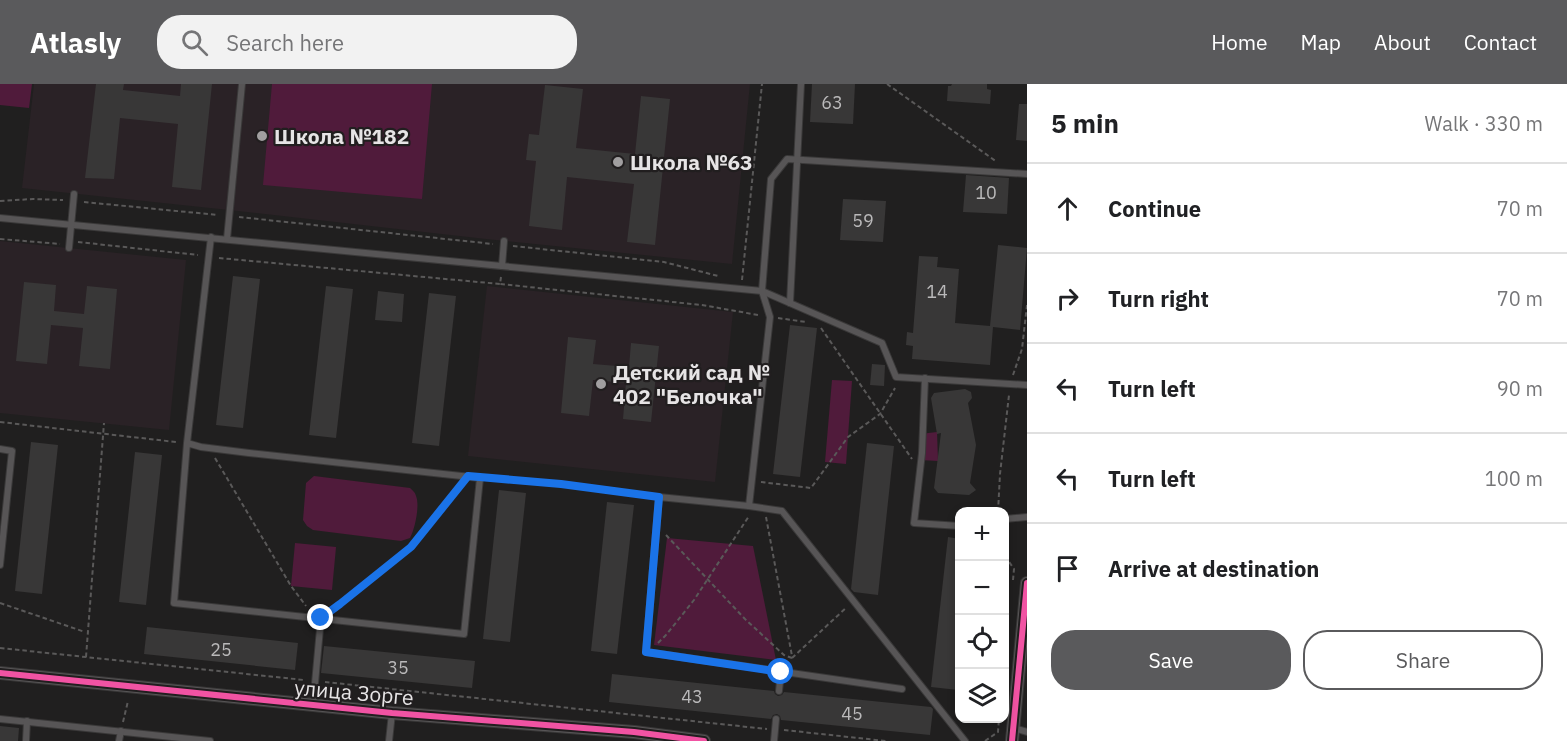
<!DOCTYPE html>
<html lang="en">
<head>
<meta charset="utf-8">
<style>
	body { margin:0; font-family:"IBM Plex Sans",sans-serif; background:#f2f2f2; color:#202124 }
	.controls { position:absolute; right:18px; bottom:18px; display:grid; overflow:hidden; border-radius:12px; box-shadow:0 3px 9px #0003 }
	.controls button { width:54px; height:54px; display:grid; place-items:center; padding:0; border:0; border-bottom:2px solid #e0e0e0; background:#fff; color:#202124; font:30px sans-serif }
	.stop { position:absolute; width:18px; height:18px; margin:-14px; border:4px solid #1a73e8; border-radius:50%; background:#fff }
	.stop.end { background:#1a73e8; border-color:#fff; box-shadow:0 2px 6px #0008 }
	.list { margin:0; padding:0; list-style:none }
	h2 { display:flex; justify-content:space-between; align-items:center; height:78px; margin:0; padding:0 24px; font-size:26px }
	h2 small { font-size:20px; font-weight:400; color:#757577 }
	.list li { display:grid; grid-template-columns:39px 1fr auto; gap:18px; align-items:center; box-sizing:border-box; height:90px; padding:0 24px; border-top:2px solid #e0e0e0 }
	.list b { display:block; font-size:22px; white-space:nowrap }
	.list em { font-size:20px; font-style:normal; color:#757577 }
	.actions { display:flex; gap:12px; padding:18px 24px }
	.actions a { flex:1; padding:14px 0; border:2px solid #5a5a5c; border-radius:24px; text-align:center; font-size:21px; color:#5a5a5c }
	.actions .main { background:#5a5a5c; color:#fff }
	.icon { flex:none; width:33px; height:33px; fill:none; stroke:currentColor; stroke-width:2; stroke-linecap:round; stroke-linejoin:round }
	.map { position:relative; flex:none; width:1027px; height:657px; overflow:hidden }
	header { display:flex; align-items:center; gap:36px; box-sizing:border-box; height:84px; padding:0 30px; background:#5a5a5c; color:#fff }
	header strong { font-size:28px }
	nav { display:flex; gap:33px; margin-inline-start:auto; font-size:21px }
	.search { width:420px; height:54px; background:#f2f2f2; display:flex; align-items:center; gap:15px; box-sizing:border-box; padding:0 21px; border-radius:24px; color:#757577; font-size:22px }
	main { display:flex }
	aside { flex:1; background:#fff }
	.map>svg:first-child { display:block }
	.built { fill:#2a2226 }
	.green { fill:#501b3b }
	.building { fill:#383737 }
	.lines { fill:none; stroke-linecap:round; stroke-linejoin:round }
	.service-casing { stroke:#3a3939; stroke-width:8 }
	.minor-casing { stroke:#3a3939; stroke-width:14 }
	.path { stroke:#5a5959; stroke-width:2; stroke-dasharray:4.5 3; stroke-linecap:butt }
	.service { stroke:#575556; stroke-width:6 }
	.minor { stroke:#575556; stroke-width:12 }
	.cycleway-casing { stroke:#211e1f; stroke-width:10 }
	.cycleway { stroke:#f153a3; stroke-width:6 }
	.route { stroke:#1a73e8; stroke-width:8 }
	.poi-dot { fill:#a19fa0; stroke:#211e1f; stroke-width:2 }
	.labels { text-anchor:middle; dominant-baseline:central; stroke-width:4.5; stroke-linejoin:round; paint-order:stroke }
	.number-label { font-size:18px; fill:#bab9ba }
	.poi-label { font-size:21px; font-weight:bold; fill:#e6e4e5; stroke:#211e1f; text-anchor:start }
	.street-label { font-size:21px; fill:#e6e4e5; stroke:#211e1f }
</style>
</head>
<body>
<header>
<strong>Atlasly</strong>
<div class="search"><svg class="icon" aria-label="search" viewBox="0 0 24 24"><circle cx="10" cy="10" r="6"/><path d="M15 15l6 6"/></svg>Search here</div>
<nav><a>Home</a><a>Map</a><a>About</a><a>Contact</a></nav>
</header>
<main>
<div class="map">
<svg width="1027" height="657" viewBox="0 0 1027 657">
	<rect width="100%" height="100%" fill="#201f1f"/>
	<g class="built">
		<polygon points="34,0 750,0 732,180 486,155 229,126 22,104"/>
		<polygon points="0,157 186,176 169,346 0,329"/>
		<polygon points="487,202 733,228 715,398 468,372"/>
	</g>
	<g class="green">
		<polygon points="0,0 32,0 29,24 0,21"/>
		<polygon points="272,0 432,0 422,115 263,101"/>
		<polygon points="832,296 852,297 846,380 825,378"/>
		<polygon points="937,348 938,377 920,376 920,350"/>
		<path d="M 314,392 L 410,404 C 413,407 415,408 416,412 C 420,421 415,445 410,454 L 401,457 L 313,446 L 307,442 L 303,436 L 306,399 Z"/>
		<polygon points="667,454 753,462 776,576 654,561"/>
		<polygon points="295,459 336,463 332,506 291,502"/>
	</g>
	<g class="building">
		<polygon points="96,0 124,0 123,6 180,12 181,0 212,0 201,106 172,103 178,40 120,34 114,95 85,94"/>
		<polygon points="812,0 855,0 853,40 810,38"/>
		<polygon points="952,0 987,0 987,5 991,6 990,20 947,17 948,2 951,2"/>
		<polygon points="545,1 583,5 576,64 635,70 641,12 670,15 655,161 627,158 634,100 567,93 562,146 529,142 536,77 526,76 529,50 539,51"/>
		<polygon points="1019,20 1027,20 1027,57 1016,56"/>
		<polygon points="966,91 1009,94 1007,130 963,128"/>
		<polygon points="843,115 886,117 883,158 840,156"/>
		<polygon points="998,161 1027,164 1020,246 993,243 990,281 912,275 913,262 906,261 907,248 913,249 919,172 938,173 937,183 959,185 955,239 990,242"/>
		<polygon points="233,192 260,195 243,344 216,341"/>
		<polygon points="24,198 56,201 54,227 84,230 87,202 117,205 110,285 79,282 83,244 51,241 47,280 16,277"/>
		<polygon points="326,202 353,205 336,354 309,351"/>
		<polygon points="378,207 404,210 402,238 375,236"/>
		<polygon points="429,209 456,212 439,362 412,359"/>
		<polygon points="790,241 817,244 800,393 773,390"/>
		<polygon points="568,253 596,256 593,280 629,283 631,259 659,262 651,338 623,335 626,299 593,296 589,332 561,329"/>
		<polygon points="872,280 885,281 884,302 870,301"/>
		<polygon points="965,305 971,308 972,314 968,319 976,361 970,399 976,406 969,411 938,409 934,404 941,349 937,350 931,314 934,309"/>
		<polygon points="31,358 58,361 42,510 15,507"/>
		<polygon points="867,359 894,362 878,511 854,508 851,505"/>
		<polygon points="135,368 162,371 146,521 119,518"/>
		<polygon points="499,406 526,409 510,558 483,555"/>
		<polygon points="607,418 634,421 617,570 591,567"/>
		<polygon points="948,453 960,455 960,595 958,606 931,603"/>
		<polygon points="147,543 298,559 295,586 144,570"/>
		<polygon points="324,562 475,577 472,604 321,589"/>
		<polygon points="612,590 774,607 775,610 778,612 782,611 784,608 931,623 933,625 930,651 781,636 780,632 777,630 773,631 771,635 609,618"/>
		<polygon points="0,642 19,644 18,657 0,657"/>
	</g>
	<g class="lines">
		<g class="service-casing">
			<g id="service">
				<polyline points="0,134 762,207 882,259 896,293 1027,301"/>
				<polyline points="227,155 242,0"/>
				<polyline points="69,164 74,110"/>
				<polyline points="502,182 504,157"/>
				<polyline points="790,219 801,0"/>
				<polyline points="925,294 922,369 914,439 960,442"/>
				<polyline points="187,359 201,363 249,369 480,394 464,550 174,519 187,359 211,153"/>
				<polyline points="0,365 12,367 0,481"/>
				<polyline points="749,422 770,233 762,207 771,95 787,75 1027,90"/>
				<polyline points="1005,435 1027,433"/>
				<polyline points="902,605 646,568 659,413 749,422 782,427 965,657"/>
				<polyline points="779,607 781,588"/>
				<polyline points="313,621 321,534"/>
				<polyline points="0,635 210,657"/>
				<polyline points="1014,644 1027,648"/>
				<polyline points="26,657 27,637"/>
				<polyline points="119,657 121,647"/>
				<polyline points="389,657 392,629"/>
				<polyline points="774,657 776,635"/>
			</g>
		</g>
		<g class="minor-casing">
			<g id="minor">
				<polyline points="0,589 392,629 634,648 704,657"/>
				<polyline points="1012,657 1027,499"/>
			</g>
		</g>
		<g class="path">
			<polyline points="887,0 997,78"/>
			<polyline points="0,117 33,115 63,116"/>
			<polyline points="84,118 218,131"/>
			<polyline points="239,133 493,160"/>
			<polyline points="0,155 60,160"/>
			<polyline points="78,158 198,171"/>
			<polyline points="513,162 664,178 718,192"/>
			<polyline points="219,174 500,200"/>
			<polyline points="501,193 500,200 702,221 758,231"/>
			<polyline points="742,196 762,0"/>
			<polyline points="778,234 806,238"/>
			<polyline points="821,244 912,375"/>
			<polyline points="1013,291 1022,265 1027,221"/>
			<polyline points="0,338 176,358"/>
			<polyline points="215,374 291,502 306,522"/>
			<polyline points="488,394 561,400 650,412"/>
			<polyline points="761,398 811,404 848,353 880,330 895,304"/>
			<polyline points="998,428 1000,390 1009,311"/>
			<polyline points="766,433 792,572"/>
			<polyline points="666,451 745,535 784,571 792,574"/>
			<polyline points="1005,472 1014,485 1013,496"/>
			<polyline points="0,519 85,548"/>
			<polyline points="332,526 411,463 460,401"/>
			<polyline points="658,559 666,551 694,516 749,432"/>
			<polyline points="0,564 304,596"/>
			<polyline points="86,573 104,339"/>
			<polyline points="792,574 847,523"/>
			<polyline points="1005,582 1008,546"/>
			<polyline points="325,598 767,645"/>
			<polyline points="123,638 128,617"/>
			<polyline points="784,646 886,657"/>
			<polyline points="985,657 998,648 999,634"/>
		</g>
		<use href="#service" class="service"/>
		<use href="#minor" class="minor"/>
		<g class="cycleway-casing">
			<g id="cycleway">
				<polyline points="0,589 392,629 634,648 704,657"/>
				<polyline points="1012,657 1027,499"/>
			</g>
		</g>
		<use href="#cycleway" class="cycleway"/>
	</g>
	<g class="lines">
		<polyline class="route" points="321,534 340,520 411,463 468,392 561,400 659,413 646,568 781,588"/>
	</g>
	<g class="poi-dot">
		<circle cx="262" cy="52" r="6"/>
		<circle cx="618" cy="78" r="6"/>
		<circle cx="601" cy="300" r="6"/>
	</g>
	<g class="labels">
		<g class="number-label">
			<text x="832" y="18">63</text>
			<text x="986" y="108">10</text>
			<text x="863" y="136">59</text>
			<text x="937" y="207">14</text>
			<text x="221" y="565">25</text>
			<text x="398" y="583">35</text>
			<text x="692" y="612">43</text>
			<text x="852" y="629">45</text>
		</g>
		<g class="poi-label">
			<text x="274" y="52">Школа №182</text>
			<text x="630" y="78">Школа №63</text>
			<text x="613" y="288">Детский сад №<tspan x="613" dy="24">402 "Белочка"</tspan></text>
		</g>
		<g class="street-label">
			<text transform="translate(354 608) rotate(5)">улица Зорге</text>
		</g>
	</g>
</svg>
<div class="controls">
<button>+</button>
<button>−</button>
<button><svg class="icon" aria-label="locate" viewBox="0 0 24 24"><circle cx="12" cy="12" r="6"/><path d="M12 2v4M12 18v4M2 12h4M18 12h4"/></svg></button>
<button><svg class="icon" aria-label="layers" viewBox="0 0 24 24"><path d="M12 4l9 5-9 5-9-5zM3 14l9 5 9-5"/></svg></button>
</div>
<div class="stop" style="left:781px;top:588px"></div>
<div class="stop end" style="left:321px;top:534px"></div>
</div>
<aside>
<h2>5 min<small>Walk · 330 m</small></h2>
<ul class="list">
<li><svg class="icon" aria-label="ahead" viewBox="0 0 24 24"><path d="M12 20V5M6 11l6-6 6 6"/></svg><div><b>Continue</b></div><em>70 m</em></li>
<li><svg class="icon" aria-label="right" viewBox="0 0 24 24"><path d="M7 20v-9h11M14 6l5 5-5 5"/></svg><div><b>Turn right</b></div><em>70 m</em></li>
<li><svg class="icon" aria-label="left" viewBox="0 0 24 24"><path d="M17 20v-9H6M10 6l-5 5 5 5"/></svg><div><b>Turn left</b></div><em>90 m</em></li>
<li><svg class="icon" aria-label="left" viewBox="0 0 24 24"><path d="M17 20v-9H6M10 6l-5 5 5 5"/></svg><div><b>Turn left</b></div><em>100 m</em></li>
<li><svg class="icon" aria-label="arrive" viewBox="0 0 24 24"><path d="M6 21V4h12l-3 4 3 4H6"/></svg><div><b>Arrive at destination</b></div></li>
</ul>
<div class="actions"><a class="main">Save</a><a>Share</a></div>
</aside>
</main>
</body>
</html>
